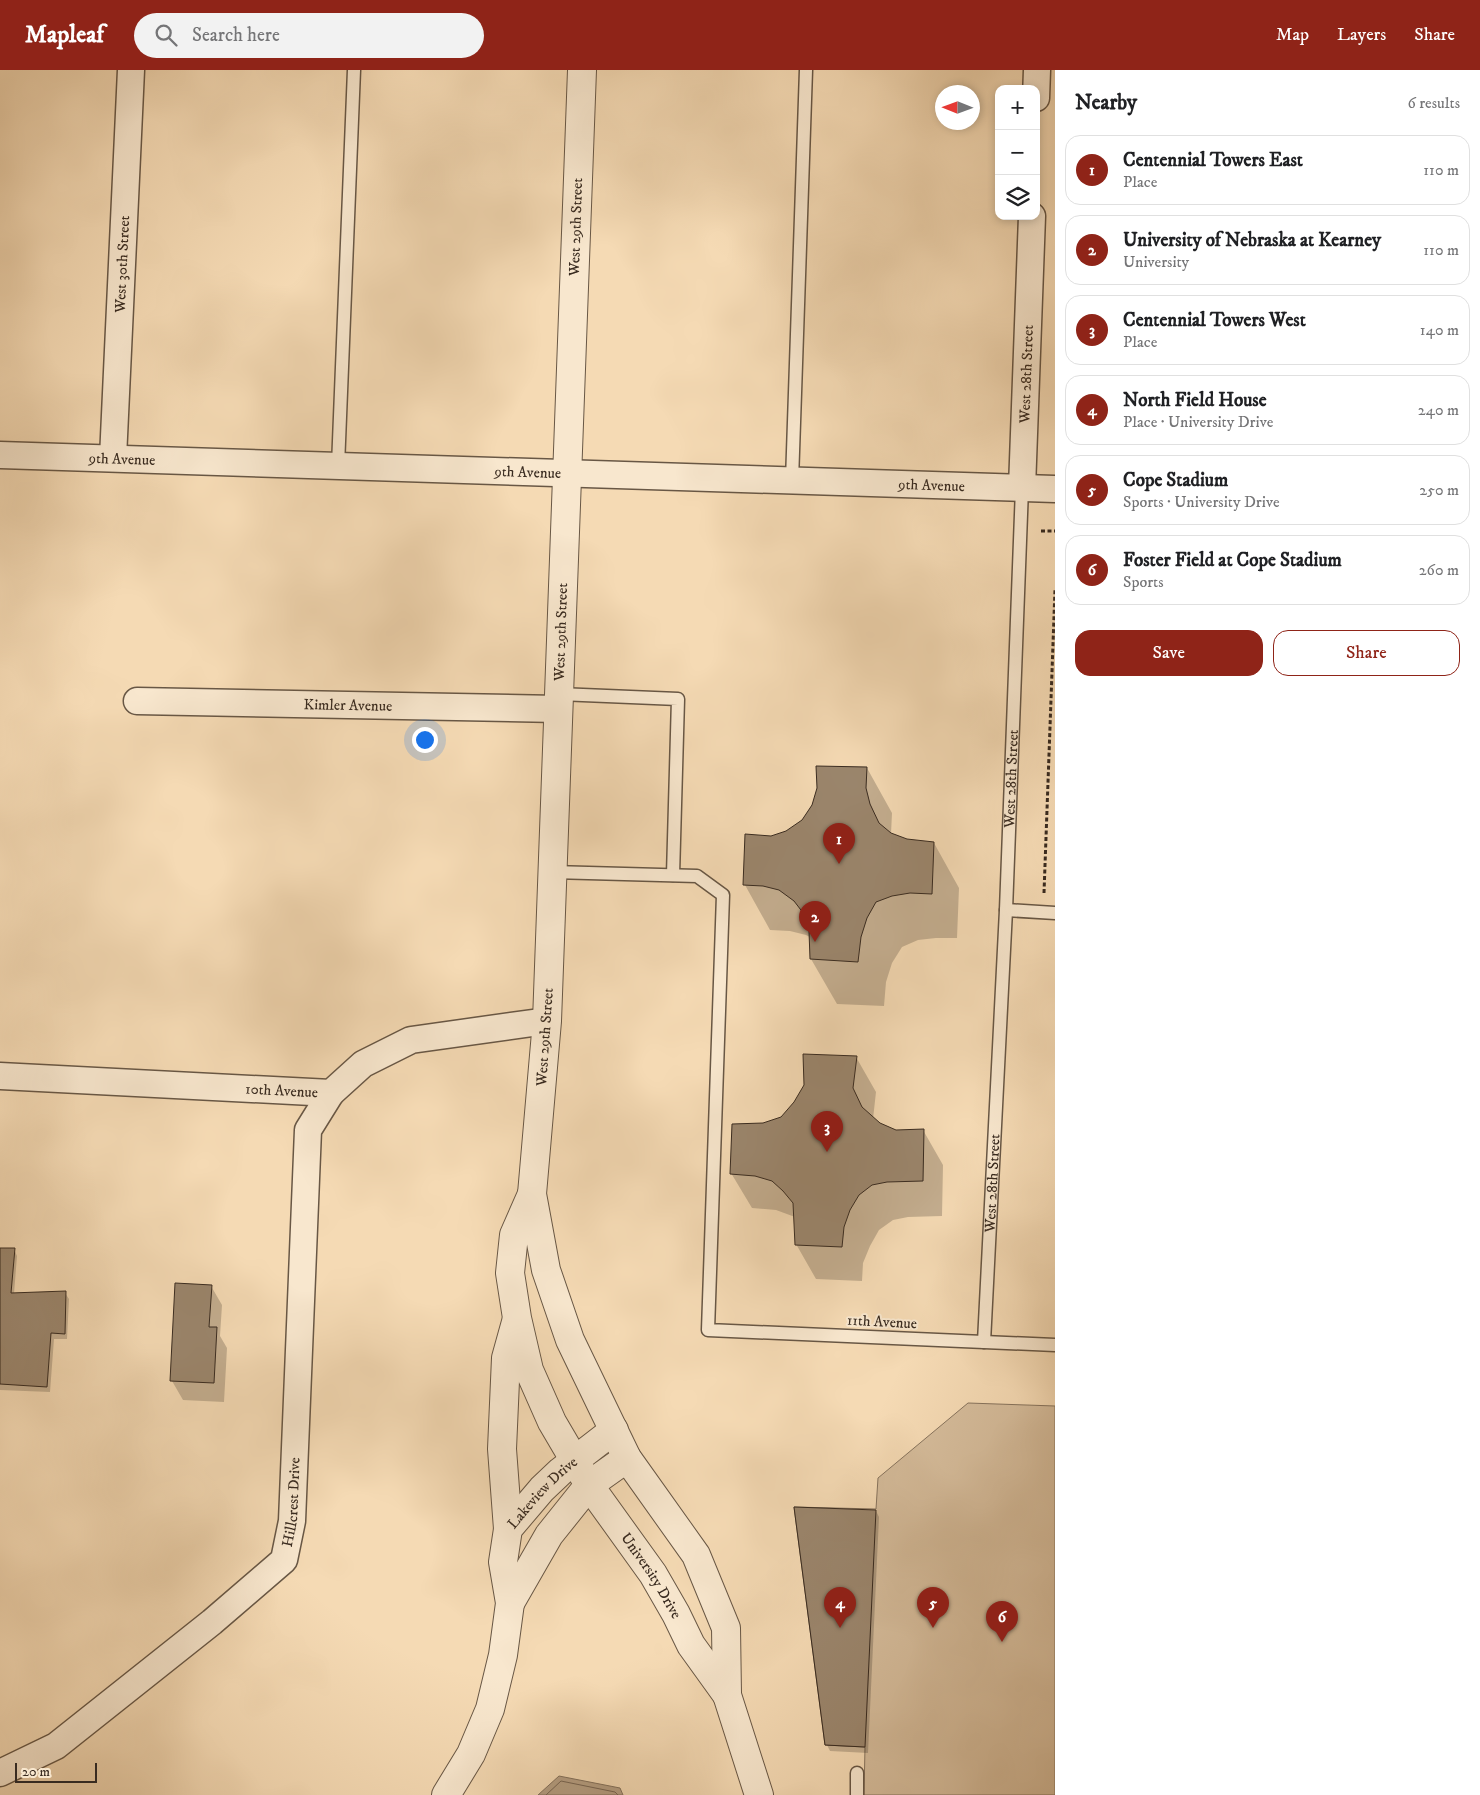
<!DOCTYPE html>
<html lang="en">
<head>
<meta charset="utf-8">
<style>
	body { margin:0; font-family:"IM FELL DW Pica",serif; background:#f2f2f2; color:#202124 }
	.controls { position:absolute; right:15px; top:15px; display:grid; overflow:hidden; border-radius:10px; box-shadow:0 2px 8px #0003 }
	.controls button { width:45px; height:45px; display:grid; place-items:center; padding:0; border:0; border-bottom:1px solid #e0e0e0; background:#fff; color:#202124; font:25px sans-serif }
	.compass { position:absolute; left:935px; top:15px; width:45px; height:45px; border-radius:50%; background:#fff; box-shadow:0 2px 8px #0003; rotate:271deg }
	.scale { position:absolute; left:15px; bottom:12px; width:82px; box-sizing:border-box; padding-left:5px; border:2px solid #392b20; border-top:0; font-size:14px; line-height:18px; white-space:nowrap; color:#392b20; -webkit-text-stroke:4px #f8e7ce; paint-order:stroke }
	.you { position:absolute; left:424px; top:669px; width:18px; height:18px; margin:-12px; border:4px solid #fff; border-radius:50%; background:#1a73e8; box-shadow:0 0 0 8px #1a73e833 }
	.badge { display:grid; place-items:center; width:32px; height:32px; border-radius:50%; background:#8f2418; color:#fff; font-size:16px; font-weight:700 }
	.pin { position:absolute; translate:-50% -41px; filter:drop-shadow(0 1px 2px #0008) }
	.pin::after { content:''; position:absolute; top:26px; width:18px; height:15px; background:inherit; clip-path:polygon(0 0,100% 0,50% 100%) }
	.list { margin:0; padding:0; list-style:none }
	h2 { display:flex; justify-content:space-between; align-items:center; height:65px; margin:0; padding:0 20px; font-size:21px }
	h2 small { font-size:16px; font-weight:400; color:#757577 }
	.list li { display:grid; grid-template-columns:32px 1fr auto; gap:15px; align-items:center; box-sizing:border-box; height:70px; margin:0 10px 10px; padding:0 10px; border:1px solid #e0e0e0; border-radius:15px }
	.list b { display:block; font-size:19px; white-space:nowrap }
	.list p { margin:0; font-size:16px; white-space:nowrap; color:#757577 }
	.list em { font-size:16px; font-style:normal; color:#757577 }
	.actions { display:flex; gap:10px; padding:15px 20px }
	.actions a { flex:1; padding:11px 0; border:1px solid #8f2418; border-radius:15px; text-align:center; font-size:18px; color:#8f2418 }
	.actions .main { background:#8f2418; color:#fff }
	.icon { flex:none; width:28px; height:28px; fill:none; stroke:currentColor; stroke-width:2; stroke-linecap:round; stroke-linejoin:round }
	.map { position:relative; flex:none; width:1055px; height:1725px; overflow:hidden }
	header { display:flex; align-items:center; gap:30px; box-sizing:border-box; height:70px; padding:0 25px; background:#8f2418; color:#fff }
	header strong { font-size:24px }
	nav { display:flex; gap:28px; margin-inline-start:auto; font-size:18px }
	.search { width:350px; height:45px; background:#f2f2f2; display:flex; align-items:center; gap:12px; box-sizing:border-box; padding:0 18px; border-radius:28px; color:#757577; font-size:19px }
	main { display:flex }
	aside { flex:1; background:#fff }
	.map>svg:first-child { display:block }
	.green { fill:#d5bc9b; stroke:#87745e }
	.water { fill:#b59e82; stroke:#83705b }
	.shadow { fill:#0003 }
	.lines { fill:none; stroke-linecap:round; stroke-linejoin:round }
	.shore { stroke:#776451; stroke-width:1 }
	.building { fill:#9b866d; stroke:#392b20 }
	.service-casing { stroke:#685745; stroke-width:15 }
	.minor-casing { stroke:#685745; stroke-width:29 }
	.tertiary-casing { stroke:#685745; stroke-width:30 }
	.path { stroke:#392b20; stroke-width:3; stroke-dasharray:4 2.5; stroke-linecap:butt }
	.service { stroke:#f8e7ce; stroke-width:12 }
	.minor { stroke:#f8e7ce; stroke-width:26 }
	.tertiary { stroke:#f8e7ce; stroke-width:28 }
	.labels { text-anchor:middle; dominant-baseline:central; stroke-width:4; stroke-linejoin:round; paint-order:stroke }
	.street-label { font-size:15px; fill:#392b20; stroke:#f8e7ce }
</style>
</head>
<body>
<header>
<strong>Mapleaf</strong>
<div class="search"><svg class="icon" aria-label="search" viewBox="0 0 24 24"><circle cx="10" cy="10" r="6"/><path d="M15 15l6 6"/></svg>Search here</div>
<nav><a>Map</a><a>Layers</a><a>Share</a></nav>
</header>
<main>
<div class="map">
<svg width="1055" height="1725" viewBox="0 0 1055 1725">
	<rect width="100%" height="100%" fill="#f5dab4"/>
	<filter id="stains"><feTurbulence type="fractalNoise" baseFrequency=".004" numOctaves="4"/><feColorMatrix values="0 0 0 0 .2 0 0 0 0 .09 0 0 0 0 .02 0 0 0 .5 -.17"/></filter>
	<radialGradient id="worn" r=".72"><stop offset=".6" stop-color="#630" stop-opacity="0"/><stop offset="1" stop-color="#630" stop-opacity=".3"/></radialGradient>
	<polygon class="green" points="968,1333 1055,1336 1055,1725 864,1725 865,1677 825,1675 794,1437 876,1439 878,1408"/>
	<polygon class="water" points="559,1706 620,1718 623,1725 538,1725"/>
	<g class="shadow">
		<polygon points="867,698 892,743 891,764 907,770 934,773 959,818 957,868 936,868 918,870 902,877 892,893 886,912 884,936 837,934 811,889 810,867 806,865 790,861 770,860 745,815 771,767 787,762 803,751"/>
		<polygon points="856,987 876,1022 873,1049 879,1054 896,1061 923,1060 943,1095 942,1146 908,1147 893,1150 879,1160 870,1176 863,1193 862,1211 816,1209 796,1174 795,1147 776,1140 752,1138 731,1103 764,1054 781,1048"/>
		<polygon points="0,1179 14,1179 17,1186 14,1224 65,1223 69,1229 67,1269 54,1269 50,1322 0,1320"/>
		<polygon points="211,1216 222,1235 220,1266 227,1278 224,1332 183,1330 172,1311"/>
		<polygon points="876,1441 879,1447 868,1683 830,1681 827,1675"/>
	</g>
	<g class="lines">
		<polyline class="shore" points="546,1725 561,1711 615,1722 618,1725"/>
	</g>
	<g class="building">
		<polygon points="816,696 867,697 866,718 870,734 879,753 891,763 907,769 934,772 932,824 910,823 892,826 876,832 867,848 861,867 858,892 810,889 809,861 804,844 794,831 779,820 763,816 743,815 745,764 771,766 786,761 802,750 812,735 817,718"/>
		<polygon points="803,984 857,986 853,1018 862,1037 880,1053 896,1060 924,1059 923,1111 887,1112 872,1115 859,1125 850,1140 844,1157 842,1177 795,1175 793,1133 783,1121 772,1111 755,1106 730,1104 732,1054 763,1053 781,1047 794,1032 804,1015"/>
		<polygon points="0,1178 15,1178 11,1223 66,1221 65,1264 51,1263 47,1317 0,1314"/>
		<polygon points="175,1213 212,1215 209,1257 217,1257 214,1313 170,1311"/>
		<polygon points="794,1437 876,1440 865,1677 825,1675"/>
	</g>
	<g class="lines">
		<g class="service-casing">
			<g id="service">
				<polyline points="338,396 354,0"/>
				<polyline points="792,411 806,0"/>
				<polyline points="559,624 678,629 673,805"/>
				<polyline points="552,802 697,806 723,825 708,1260 1055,1275"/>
				<polyline points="1006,840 1055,843"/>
				<path id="s1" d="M 984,1272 L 1006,840 L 1022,418"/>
				<polyline points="857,1703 857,1725"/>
			</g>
		</g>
		<g class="minor-casing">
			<g id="minor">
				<polyline points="1036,28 1037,0"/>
				<path id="s2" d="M 0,385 L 1055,419"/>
				<path id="s3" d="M 113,388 L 131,0"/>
				<path id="s4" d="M 1022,418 L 1032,146"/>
				<path id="s5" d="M 137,631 L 558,639"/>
				<path id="s6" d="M 0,1006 L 331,1023 L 363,994 L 411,970 L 547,951"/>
				<path id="s7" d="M 0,1703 L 56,1676 L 212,1552 L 284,1490 L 292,1451 L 308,1060 L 331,1023"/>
			</g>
		</g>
		<g class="tertiary-casing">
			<g id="tertiary">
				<polyline points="582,0 547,951 532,1124 546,1200 570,1270 627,1388 696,1485 726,1558 727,1625 759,1725"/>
				<path id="s8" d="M 532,1124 L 514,1165 L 510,1203 L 517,1248 L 529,1300 L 552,1352 L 589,1415 L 653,1504 L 676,1544 L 691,1575 L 727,1625"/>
				<polyline points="508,1459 502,1379 506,1288 516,1252"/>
				<polyline points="510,1533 549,1465 589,1415 627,1388"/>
				<path id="s9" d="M 446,1725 L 471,1684 L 490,1639 L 503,1585 L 510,1533 L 503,1492 L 508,1459 L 542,1419 L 561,1401 L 614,1360"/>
			</g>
		</g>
		<g class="path">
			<polyline points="1041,461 1055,461"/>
			<polyline points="1044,823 1055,519"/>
		</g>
		<use href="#service" class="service"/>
		<use href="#minor" class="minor"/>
		<use href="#tertiary" class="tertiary"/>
	</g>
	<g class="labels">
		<g class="street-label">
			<text transform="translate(576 157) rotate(-88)">West 29th Street</text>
			<text stroke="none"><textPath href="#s3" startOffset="194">West 30th Street</textPath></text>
			<text stroke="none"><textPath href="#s4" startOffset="114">West 28th Street</textPath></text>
			<text stroke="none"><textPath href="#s2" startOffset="122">9th Avenue</textPath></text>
			<text stroke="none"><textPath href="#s2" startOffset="528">9th Avenue</textPath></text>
			<text stroke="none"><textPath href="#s2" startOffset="932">9th Avenue</textPath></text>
			<text transform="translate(561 562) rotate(-88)">West 29th Street</text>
			<text stroke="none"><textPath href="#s5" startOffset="211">Kimler Avenue</textPath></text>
			<text stroke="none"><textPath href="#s1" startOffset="564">West 28th Street</textPath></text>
			<text transform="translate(545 967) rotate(-86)">West 29th Street</text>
			<text stroke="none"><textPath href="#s6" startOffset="282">10th Avenue</textPath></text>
			<text stroke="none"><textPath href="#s1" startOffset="159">West 28th Street</textPath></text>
			<text transform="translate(882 1252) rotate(3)">11th Avenue</text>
			<text stroke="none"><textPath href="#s9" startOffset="330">Lakeview Drive</textPath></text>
			<text stroke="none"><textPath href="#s7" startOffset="415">Hillcrest Drive</textPath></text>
			<text stroke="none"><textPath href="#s8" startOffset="422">University Drive</textPath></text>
		</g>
	</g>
	<rect width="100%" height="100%" filter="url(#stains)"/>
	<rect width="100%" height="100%" fill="url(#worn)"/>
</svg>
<div class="controls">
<button>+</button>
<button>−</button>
<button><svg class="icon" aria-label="layers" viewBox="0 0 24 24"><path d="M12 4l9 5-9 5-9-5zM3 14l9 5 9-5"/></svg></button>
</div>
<svg class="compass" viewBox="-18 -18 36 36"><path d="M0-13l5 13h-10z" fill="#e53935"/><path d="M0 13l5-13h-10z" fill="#757577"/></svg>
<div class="scale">20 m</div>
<div class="you"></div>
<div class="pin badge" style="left:839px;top:794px">1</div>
<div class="pin badge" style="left:815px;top:872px">2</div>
<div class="pin badge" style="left:827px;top:1082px">3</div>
<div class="pin badge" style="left:840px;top:1558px">4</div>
<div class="pin badge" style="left:933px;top:1558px">5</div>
<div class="pin badge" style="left:1002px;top:1572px">6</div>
</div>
<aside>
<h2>Nearby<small>6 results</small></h2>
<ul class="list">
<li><span class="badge">1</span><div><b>Centennial Towers East</b><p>Place</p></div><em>110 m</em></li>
<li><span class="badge">2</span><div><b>University of Nebraska at Kearney</b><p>University</p></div><em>110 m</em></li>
<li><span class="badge">3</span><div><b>Centennial Towers West</b><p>Place</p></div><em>140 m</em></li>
<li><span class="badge">4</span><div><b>North Field House</b><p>Place · University Drive</p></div><em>240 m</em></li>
<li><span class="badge">5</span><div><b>Cope Stadium</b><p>Sports · University Drive</p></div><em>250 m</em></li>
<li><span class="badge">6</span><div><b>Foster Field at Cope Stadium</b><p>Sports</p></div><em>260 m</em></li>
</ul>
<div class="actions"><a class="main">Save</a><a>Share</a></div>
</aside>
</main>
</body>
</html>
